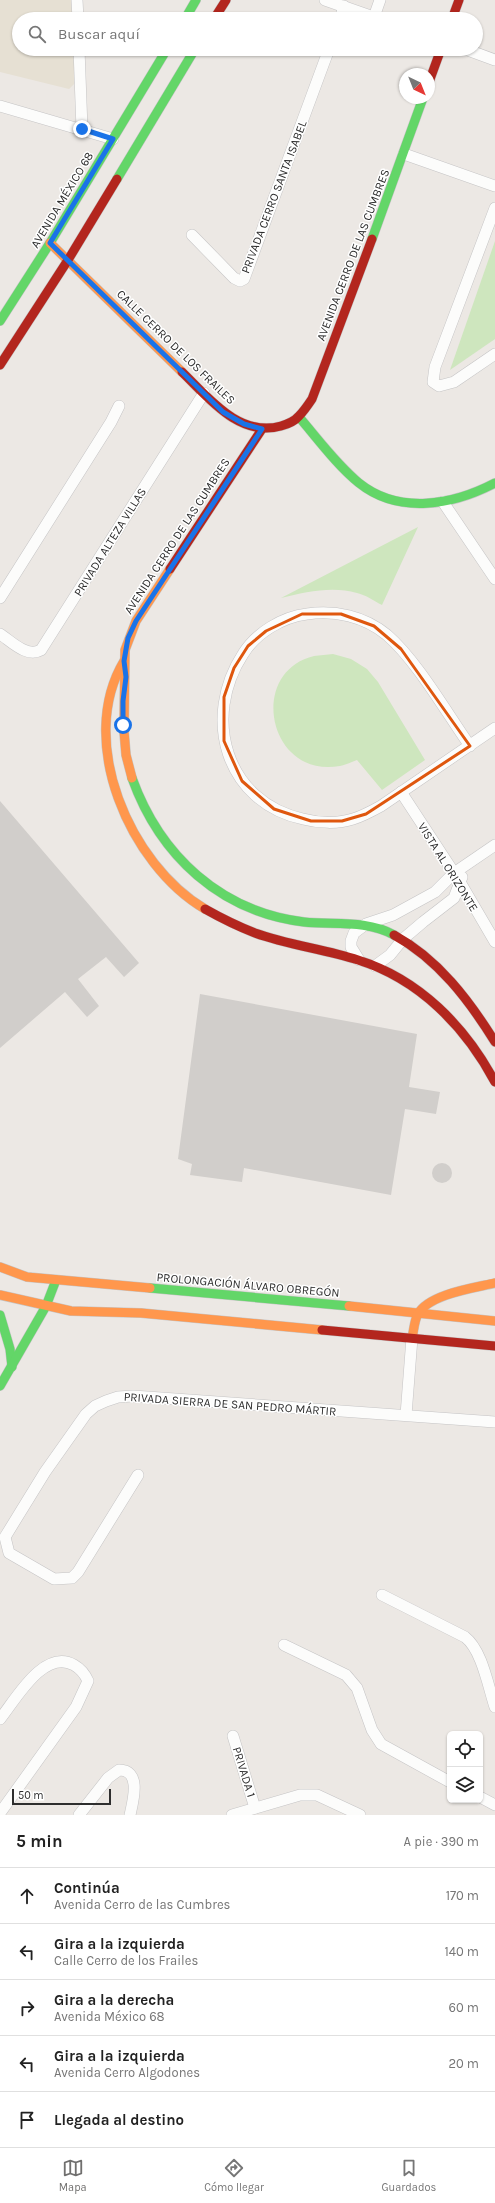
<!DOCTYPE html>
<html lang="es">
<head>
<meta charset="utf-8">
<style>
	body { margin:0; font-family:Karla,sans-serif; background:#f6f6f6; color:#222 }
	.controls { position:absolute; right:12px; bottom:12px; display:grid; overflow:hidden; border-radius:6px; box-shadow:0 1px 3px #0004 }
	.controls button { width:36px; height:36px; display:grid; place-items:center; padding:0; border:0; border-bottom:1px solid #e0e0e0; background:#fff; color:#222; font:20px sans-serif }
	.compass { position:absolute; left:399px; top:68px; width:36px; height:36px; border-radius:50%; background:#fff; box-shadow:0 1px 3px #0004; rotate:137deg }
	.scale { position:absolute; left:12px; bottom:10px; width:99px; box-sizing:border-box; padding-left:4px; border:2px solid #2e2e2e; border-top:0; font-size:11px; line-height:14px; white-space:nowrap; color:#2e2e2e; -webkit-text-stroke:3px #fff; paint-order:stroke }
	.stop { position:absolute; width:12px; height:12px; margin:-9px; border:3px solid #1a73e8; border-radius:50%; background:#fff }
	.stop.end { background:#1a73e8; border-color:#fff; box-shadow:0 1px 4px #0008 }
	.list { margin:0; padding:0; list-style:none }
	h2 { display:flex; justify-content:space-between; align-items:center; height:52px; margin:0; padding:0 16px; font-size:17px }
	h2 small { font-size:13px; font-weight:400; color:#767676 }
	.list li { display:grid; grid-template-columns:26px 1fr auto; gap:12px; align-items:center; box-sizing:border-box; height:56px; padding:0 16px; border-top:1px solid #e0e0e0 }
	.list b { display:block; font-size:15px; white-space:nowrap }
	.list p { margin:0; font-size:13px; white-space:nowrap; color:#767676 }
	.list em { font-size:13px; font-style:normal; color:#767676 }
	.icon { flex:none; width:22px; height:22px; fill:none; stroke:currentColor; stroke-width:2; stroke-linecap:round; stroke-linejoin:round }
	.map { position:relative; flex:none; width:495px; height:1815px; overflow:hidden }
	.search { position:absolute; background:#fff; box-shadow:0 1px 3px #0004; left:12px; right:12px; top:12px; height:44px; display:flex; align-items:center; gap:10px; box-sizing:border-box; padding:0 14px; border-radius:22px; color:#767676; font-size:15px }
	.sheet { height:332px; background:#fff }
	nav { display:flex; justify-content:space-around; align-items:center; box-sizing:border-box; height:56px; border-top:1px solid #e0e0e0; background:#fff; font-size:11px; color:#767676 }
	nav a { display:grid; justify-items:center; gap:2px }
	nav .on { color:#706f6e }
	.map>svg:first-child { display:block }
	.education { fill:#e6e0d3 }
	.green { fill:#cee6be }
	.building { fill:#d1cecb }
	.lines { fill:none; stroke-linecap:round; stroke-linejoin:round }
	.street-casing { stroke:#c5c4c5; stroke-width:12 }
	.fast-casing { stroke:#c5c4c5; stroke-width:10 }
	.slow-casing { stroke:#c5c4c5; stroke-width:10 }
	.jam-casing { stroke:#c5c4c5; stroke-width:10 }
	.street { stroke:#fcfcfb; stroke-width:11 }
	.fast { stroke:#63d668; stroke-width:9 }
	.slow { stroke:#ff974d; stroke-width:9 }
	.jam { stroke:#b3261e; stroke-width:9 }
	.route { stroke:#1a73e8; stroke-width:5 }
	.marked { fill:none; stroke:#df570e; stroke-width:3; stroke-linejoin:round }
	.labels { text-anchor:middle; dominant-baseline:central; stroke-width:3; stroke-linejoin:round; paint-order:stroke }
	.street-label { font-size:12px; fill:#2e2e2e; stroke:#fff }
</style>
</head>
<body>
<div class="map">
<svg width="495" height="1815" viewBox="0 0 495 1815">
	<rect width="100%" height="100%" fill="#ece8e4"/>
	<polygon class="education" points="0,0 72,0 73,19 19,19 19,49 74,49 75,83 69,89 0,72"/>
	<g class="green">
		<polygon points="495,241 495,339 450,370"/>
		<path d="M 418,527 L 382,605 C 374,601 366,595 357,593 C 332,586 306,592 281,598 Z"/>
		<path d="M 333,654 L 351,659 L 367,669 L 378,682 L 425,760 L 382,790 L 357,760 C 351,762 346,765 340,766 C 268,779 247,672 314,656 C 320,655 327,655 333,654 Z"/>
	</g>
	<g class="building">
		<polygon points="0,801 139,963 124,977 106,957 78,979 99,1006 87,1017 65,992 0,1048"/>
		<polygon points="200,994 417,1034 409,1087 440,1092 436,1114 405,1109 391,1195 244,1168 242,1182 190,1175 192,1164 178,1159"/>
		<circle cx="442" cy="1173" r="10"/>
	</g>
	<g class="lines">
		<g class="street-casing">
			<g id="street">
				<polyline points="77,0 78,19"/>
				<polyline points="325,0 379,19"/>
				<polyline points="374,17 380,0"/>
				<polyline points="340,19 344,6"/>
				<polyline points="79,49 82,129"/>
				<polyline points="465,49 495,60"/>
				<polyline points="0,106 113,139"/>
				<polyline points="404,154 495,186"/>
				<polyline points="495,208 435,367 433,382 439,386 454,382 495,354"/>
				<polyline points="192,235 234,278 240,281 244,279 329,49"/>
				<polyline points="443,502 495,579"/>
				<polyline points="0,598 111,422 119,406"/>
				<path d="M 0,634 C 12,642 27,658 41,650 L 204,393"/>
				<path d="M 470,746 C 446,712 417,661 387,635 C 364,616 335,610 307,614 C 282,617 256,633 243,654 C 202,717 225,802 303,819 C 318,823 338,824 353,819 C 363,816 372,811 381,806 L 495,728"/>
				<polyline points="401,792 460,882 495,942"/>
				<polyline points="359,960 351,947 351,941 354,933 366,924 393,915 435,892 454,873 495,845"/>
				<polyline points="375,966 390,955 403,939 423,922 454,898 462,877"/>
				<polyline points="406,1415 412,1338"/>
				<polyline points="138,1475 78,1572 72,1578 54,1579 9,1553 5,1537 45,1472 86,1414 95,1406 106,1401 118,1397 133,1396 495,1422"/>
				<path d="M 382,1595 L 465,1637 C 482,1650 488,1686 495,1707"/>
				<polyline points="284,1645 346,1675 357,1688 372,1730 381,1744 450,1782"/>
				<path d="M 0,1719 C 16,1699 44,1648 74,1665 C 81,1669 85,1674 88,1681 L 76,1707 L 0,1813"/>
				<polyline points="233,1736 255,1808"/>
				<polyline points="480,1797 495,1805"/>
				<path d="M 79,1815 L 108,1778 L 119,1770 C 142,1770 133,1801 130,1815"/>
				<polyline points="232,1815 300,1795 317,1795 360,1815"/>
			</g>
		</g>
		<g class="fast-casing">
			<g id="fast">
				<polyline points="185,19 196,0"/>
				<polyline points="117,179 195,49"/>
				<polyline points="372,239 423,98"/>
				<polyline points="0,321 50,243 167,49"/>
				<path d="M 299,417 C 318,439 336,464 359,483 C 399,515 453,505 495,483"/>
				<path d="M 132,778 C 160,856 221,912 304,922 C 334,925 367,920 394,935"/>
				<polyline points="150,1288 349,1306"/>
				<polyline points="0,1315 10,1349 12,1367"/>
				<polyline points="0,1386 46,1306 56,1280"/>
			</g>
		</g>
		<g class="slow-casing">
			<g id="slow">
				<polyline points="50,243 182,372"/>
				<path d="M 124,661 C 76,741 130,865 205,909"/>
				<polyline points="132,778 126,755 124,731 125,650 136,621 170,569"/>
				<polyline points="0,1267 27,1277 150,1288"/>
				<polyline points="0,1295 71,1311 141,1313 322,1330"/>
				<polyline points="349,1306 495,1321"/>
				<path d="M 412,1338 C 414,1330 414,1321 418,1314 C 429,1294 474,1288 495,1283"/>
			</g>
		</g>
		<g class="jam-casing">
			<g id="jam">
				<polyline points="214,19 226,0"/>
				<polyline points="452,19 459,0"/>
				<polyline points="429,82 441,49"/>
				<polyline points="0,365 68,260 117,179"/>
				<path d="M 182,372 C 208,397 239,438 281,426 C 288,424 294,422 299,416 C 304,411 308,405 312,399 L 372,239"/>
				<polyline points="170,569 262,429"/>
				<path d="M 205,909 C 221,918 237,926 255,933 C 288,945 324,949 358,960 C 419,979 465,1026 495,1082"/>
				<path d="M 394,935 C 438,959 469,1000 495,1042"/>
				<polyline points="322,1330 495,1346"/>
			</g>
		</g>
		<use href="#street" class="street"/>
		<use href="#fast" class="fast"/>
		<use href="#slow" class="slow"/>
		<use href="#jam" class="jam"/>
	</g>
	<g class="lines">
		<polyline class="route" points="82,129 113,139 50,243 223,412 244,424 262,429 136,621 128,638 124,661 126,677 123,701 123,725"/>
	</g>
	<path class="marked" d="M 302,614 L 341,614 L 374,626 L 401,649 L 470,746 L 366,814 L 342,821 L 311,821 L 274,809 L 242,781 L 224,741 L 224,697 L 234,668 L 248,646 L 266,631 Z"/>
	<g class="labels">
		<g class="street-label">
			<text transform="translate(274 197) rotate(-69)">PRIVADA CERRO SANTA ISABEL</text>
			<text transform="translate(62 200) rotate(-59)">AVENIDA MÉXICO 68</text>
			<text transform="translate(353 255) rotate(-69)">AVENIDA CERRO DE LAS CUMBRES</text>
			<text transform="translate(176 347) rotate(44)">CALLE CERRO DE LOS FRAILES</text>
			<text transform="translate(177 536) rotate(-57)">AVENIDA CERRO DE LAS CUMBRES</text>
			<text transform="translate(110 542) rotate(-58)">PRIVADA ALTEZA VILLAS</text>
			<text transform="translate(448 867) rotate(58)">VISTA AL ORIZONTE</text>
			<text transform="translate(248 1285) rotate(5)">PROLONGACIÓN ÁLVARO OBREGÓN</text>
			<text transform="translate(230 1404) rotate(4)">PRIVADA SIERRA DE SAN PEDRO MÁRTIR</text>
			<text transform="translate(244 1772) rotate(73)">PRIVADA 1</text>
		</g>
	</g>
</svg>
<div class="controls">
<button><svg class="icon" aria-label="locate" viewBox="0 0 24 24"><circle cx="12" cy="12" r="6"/><path d="M12 2v4M12 18v4M2 12h4M18 12h4"/></svg></button>
<button><svg class="icon" aria-label="layers" viewBox="0 0 24 24"><path d="M12 4l9 5-9 5-9-5zM3 14l9 5 9-5"/></svg></button>
</div>
<svg class="compass" viewBox="-18 -18 36 36"><path d="M0-13l5 13h-10z" fill="#e53935"/><path d="M0 13l5-13h-10z" fill="#767676"/></svg>
<div class="scale">50 m</div>
<div class="stop" style="left:123px;top:725px"></div>
<div class="stop end" style="left:82px;top:129px"></div>
<div class="search"><svg class="icon" aria-label="search" viewBox="0 0 24 24"><circle cx="10" cy="10" r="6"/><path d="M15 15l6 6"/></svg>Buscar aquí</div>
</div>
<section class="sheet">
<h2>5 min<small>A pie · 390 m</small></h2>
<ul class="list">
<li><svg class="icon" aria-label="ahead" viewBox="0 0 24 24"><path d="M12 20V5M6 11l6-6 6 6"/></svg><div><b>Continúa</b><p>Avenida Cerro de las Cumbres</p></div><em>170 m</em></li>
<li><svg class="icon" aria-label="left" viewBox="0 0 24 24"><path d="M17 20v-9H6M10 6l-5 5 5 5"/></svg><div><b>Gira a la izquierda</b><p>Calle Cerro de los Frailes</p></div><em>140 m</em></li>
<li><svg class="icon" aria-label="right" viewBox="0 0 24 24"><path d="M7 20v-9h11M14 6l5 5-5 5"/></svg><div><b>Gira a la derecha</b><p>Avenida México 68</p></div><em>60 m</em></li>
<li><svg class="icon" aria-label="left" viewBox="0 0 24 24"><path d="M17 20v-9H6M10 6l-5 5 5 5"/></svg><div><b>Gira a la izquierda</b><p>Avenida Cerro Algodones</p></div><em>20 m</em></li>
<li><svg class="icon" aria-label="arrive" viewBox="0 0 24 24"><path d="M6 21V4h12l-3 4 3 4H6"/></svg><div><b>Llegada al destino</b></div></li>
</ul>
</section>
<nav>
<a class="on"><svg class="icon" aria-label="map" viewBox="0 0 24 24"><path d="M3 6l6-2 6 2 6-2v14l-6 2-6-2-6 2zM9 4v14M15 6v14"/></svg>Mapa</a>
<a><svg class="icon" aria-label="directions" viewBox="0 0 24 24"><path d="M12 3l9 9-9 9-9-9zM9 14v-3h6M13 9l2 2-2 2"/></svg>Cómo llegar</a>
<a><svg class="icon" aria-label="saved" viewBox="0 0 24 24"><path d="M7 4h10v16l-5-4-5 4z"/></svg>Guardados</a>
</nav>
</body>
</html>
